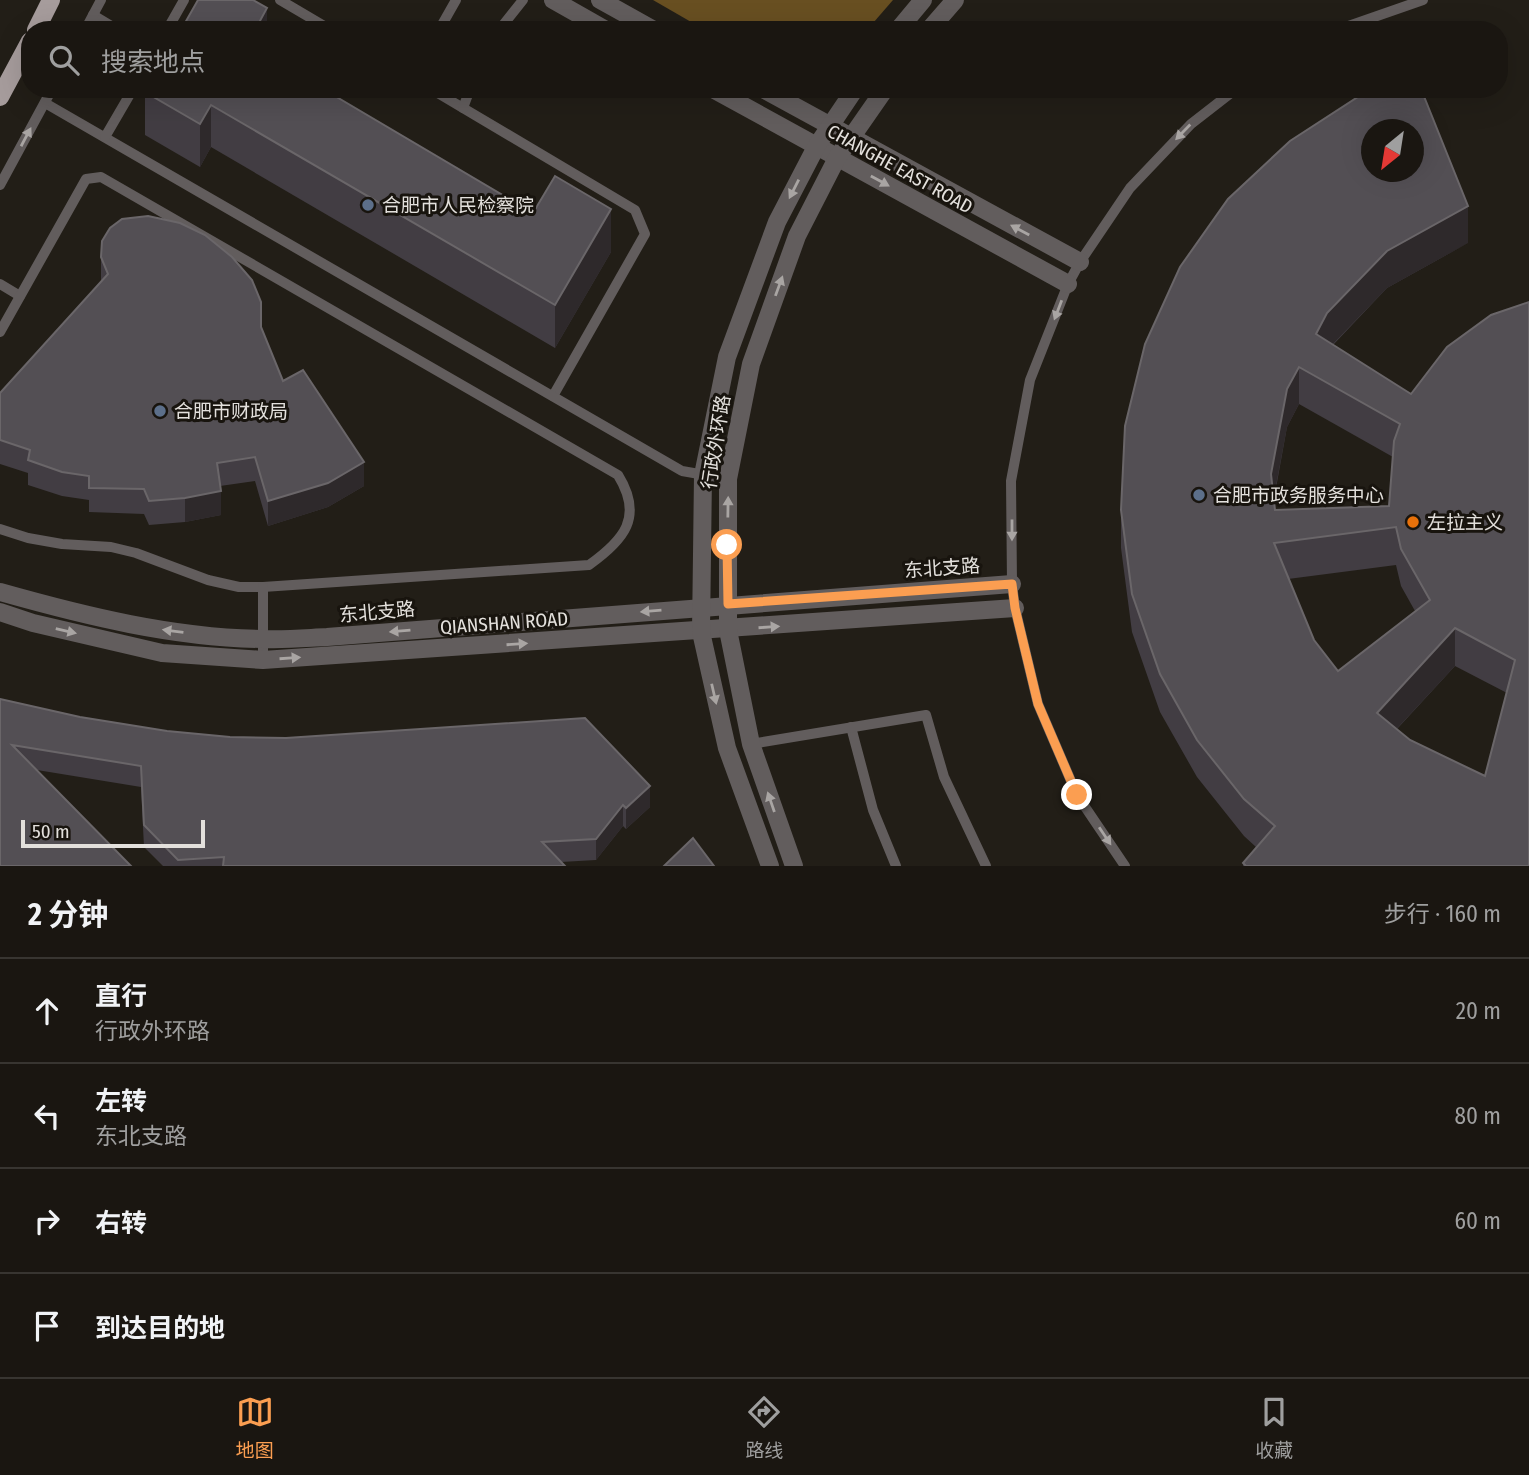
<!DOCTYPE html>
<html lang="zh">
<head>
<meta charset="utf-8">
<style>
	body { margin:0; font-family:"Fira Sans Condensed","Noto Sans SC",sans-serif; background:#27231f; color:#f1f3f6 }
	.compass { position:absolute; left:1361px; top:119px; width:63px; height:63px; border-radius:50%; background:#1a1611; box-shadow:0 7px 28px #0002; rotate:210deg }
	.scale { position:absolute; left:21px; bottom:18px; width:184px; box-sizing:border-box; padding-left:7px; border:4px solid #e3e0dc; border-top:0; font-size:19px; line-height:24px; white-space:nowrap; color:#e3e0dc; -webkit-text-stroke:5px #18140e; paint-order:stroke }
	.stop { position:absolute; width:21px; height:21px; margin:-16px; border:5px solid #fb9e51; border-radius:50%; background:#fff }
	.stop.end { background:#fb9e51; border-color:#fff; box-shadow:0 2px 7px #0008 }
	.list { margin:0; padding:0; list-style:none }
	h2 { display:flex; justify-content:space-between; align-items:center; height:91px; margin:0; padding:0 28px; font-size:30px }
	h2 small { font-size:23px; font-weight:400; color:#9f9f9f }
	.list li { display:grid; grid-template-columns:46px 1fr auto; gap:21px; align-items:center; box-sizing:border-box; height:105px; padding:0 28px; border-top:2px solid #383531 }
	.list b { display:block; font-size:26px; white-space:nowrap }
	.list p { margin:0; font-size:23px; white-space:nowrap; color:#9f9f9f }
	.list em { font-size:23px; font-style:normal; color:#9f9f9f }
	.icon { flex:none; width:38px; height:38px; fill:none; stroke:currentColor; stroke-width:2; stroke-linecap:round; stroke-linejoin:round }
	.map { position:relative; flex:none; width:1529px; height:866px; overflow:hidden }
	.search { position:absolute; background:#1a1611; box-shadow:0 7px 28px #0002; left:21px; right:21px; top:21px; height:77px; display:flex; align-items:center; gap:18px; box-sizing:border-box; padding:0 24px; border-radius:28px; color:#9f9f9f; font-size:26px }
	.sheet { height:511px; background:#1a1611 }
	nav { display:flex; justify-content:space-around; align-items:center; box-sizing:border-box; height:98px; border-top:2px solid #383531; background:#1a1611; font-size:19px; color:#9f9f9f }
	nav a { display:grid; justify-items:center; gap:4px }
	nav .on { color:#fb9e51 }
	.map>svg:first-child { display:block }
	.forest { fill:#684f21 }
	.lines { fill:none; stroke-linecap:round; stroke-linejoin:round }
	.service { stroke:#625d5d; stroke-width:10 }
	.minor { stroke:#625d5d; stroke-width:18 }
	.primary { stroke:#a69c9c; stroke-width:18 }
	.wall { fill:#423d43; fill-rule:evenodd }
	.shaded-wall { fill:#2e292b }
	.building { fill:#534f54; stroke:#6a6669; stroke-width:2; fill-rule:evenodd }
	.oneway { fill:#a9a5a3 }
	.route { stroke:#fb9e51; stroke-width:9 }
	.service-dot { fill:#5c6f8a; stroke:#18140e; stroke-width:2.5 }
	.food-dot { fill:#e8710a; stroke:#18140e; stroke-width:2.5 }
	.labels { text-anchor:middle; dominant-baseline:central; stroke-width:6; stroke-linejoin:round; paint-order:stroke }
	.street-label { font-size:19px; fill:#e3e0dc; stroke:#18140e }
	.poi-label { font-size:19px; fill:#e3e0dc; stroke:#18140e; text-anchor:start }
</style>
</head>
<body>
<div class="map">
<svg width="1529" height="866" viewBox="0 0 1529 866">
	<rect width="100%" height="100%" fill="#221e17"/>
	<polygon class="forest" points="653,0 893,0 867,30 705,30"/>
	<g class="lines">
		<g class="service">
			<polyline points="280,0 331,30"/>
			<polyline points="93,15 118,30"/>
			<polyline points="85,30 101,0"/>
			<polyline points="167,30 184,0"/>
			<polyline points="439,30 456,0"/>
			<polyline points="499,30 523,0"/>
			<polyline points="1337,30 1423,0"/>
			<polyline points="431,89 635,210 645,234 553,396"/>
			<polyline points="45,103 682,471 728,479"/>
			<polyline points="463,108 470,89"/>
			<polyline points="105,137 133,89"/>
			<polyline points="0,185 52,89"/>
			<polyline points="0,284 20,296"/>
			<path d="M 0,332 L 86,179 L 101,177 L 618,475 C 644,517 624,540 589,565 L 263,587 L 239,587 L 208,580 L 136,553 L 111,547 L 62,544 L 28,538 L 0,529"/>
			<polyline points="263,587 263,660"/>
			<polyline points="851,727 873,810 896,866"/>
			<polyline points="751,744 926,715 944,777 986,866"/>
			<polyline points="1125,866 1077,795 1038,704 1015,608 1012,584 1011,481 1030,380 1068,284 1080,262 1130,188 1191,124 1236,89"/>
		</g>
		<g class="minor">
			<polyline points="553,0 606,30"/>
			<polyline points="600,0 654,30"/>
			<polyline points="898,30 923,0"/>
			<polyline points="929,30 955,0"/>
			<polyline points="713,89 1068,284"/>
			<polyline points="763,89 1080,262"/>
			<path d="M 0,592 C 85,616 174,638 263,639 C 285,640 306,638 327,637 L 1012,584"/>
			<polyline points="0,612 33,623 162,653 263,660 1015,608"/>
			<polyline points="770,866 727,748 701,632 703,475 727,357 777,222 816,147 855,89"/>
			<polyline points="794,866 751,744 728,630 728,479 751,364 797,236 837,158 885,89"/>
		</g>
		<g class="primary">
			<polyline points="36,30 51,0"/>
			<polyline points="0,97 30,41"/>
		</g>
	</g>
	<g class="wall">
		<polygon points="323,89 533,213 611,252 555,348 211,147 200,167 145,135 145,92"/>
		<path d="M 1468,243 L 1387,288 L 1333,345 L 1411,394 L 1491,315 L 1529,866 L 1243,866 L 1243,863 L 1256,847 L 1244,836 L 1197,777 L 1160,712 L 1132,632 L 1121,548 L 1121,510 L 1125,426 ZM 1299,404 L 1393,457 L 1389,506 L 1275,510 L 1274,499 L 1287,427 ZM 1396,565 L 1401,586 L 1415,611 L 1338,671 L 1314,640 L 1288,579 ZM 1455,666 L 1507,693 L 1485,776 L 1410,740 L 1397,729 Z"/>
		<polygon points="101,257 261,328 283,381 364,486 328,507 268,526 255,481 220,486 221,515 185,522 149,525 144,514 89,512 89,500 62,496 28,485 28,473 0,464 0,393 101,281"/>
		<polygon points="0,699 80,717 650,807 626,829 623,826 596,860 561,862 565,866 163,866 144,847 141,787 37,770 0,866"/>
	</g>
	<g class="shaded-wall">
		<polygon points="267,8 267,30 255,30"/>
		<polygon points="211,105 211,147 200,167 200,124"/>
		<polygon points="1468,206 1468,243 1387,288 1327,350 1316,334 1327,313 1387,251"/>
		<polygon points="611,209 611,252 555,348 555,305"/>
		<polygon points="1299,367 1299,404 1287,427 1271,512 1271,474 1287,389"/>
		<polygon points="364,462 364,486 328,507 268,526 268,501"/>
		<polygon points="221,491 221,515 185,522 185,498"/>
		<polygon points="1455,628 1455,666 1377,750 1377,713"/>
		<polygon points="650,786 650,807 626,829 626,808"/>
		<polygon points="623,805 623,826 596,860 596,839"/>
	</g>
	<g class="building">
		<polygon points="198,0 253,0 267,8 255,30 181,30"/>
		<polygon points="146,89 323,89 533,213 555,176 611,209 555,305 211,105 200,124 145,92"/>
		<path d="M 1375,89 L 1421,89 L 1468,206 L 1387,251 L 1327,313 L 1316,334 L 1411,394 L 1447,347 L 1491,315 L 1529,302 L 1529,866 L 1246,866 L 1243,863 L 1275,826 L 1244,799 L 1197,740 L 1160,674 L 1132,594 L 1121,510 L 1125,426 L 1145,344 L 1180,267 L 1228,199 L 1290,141 L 1361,95 ZM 1371,130 L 1413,130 L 1413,172 L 1371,172 ZM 1299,367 L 1400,424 L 1394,441 L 1389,506 L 1275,510 L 1271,474 L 1287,389 ZM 1396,527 L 1401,549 L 1430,600 L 1338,671 L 1314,640 L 1274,543 ZM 1455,628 L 1515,660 L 1485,776 L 1410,740 L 1377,713 Z"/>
		<polygon points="148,216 180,223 205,235 232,257 252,280 261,302 261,327 283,381 303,370 364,462 328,483 268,501 255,457 217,463 221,491 185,498 149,501 144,489 89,488 89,476 62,472 28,460 30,450 0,440 0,393 108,274 101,257 102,241 110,228 122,219"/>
		<polygon points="0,699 80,717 167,731 230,737 286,738 585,718 650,786 626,808 623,805 596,839 542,842 565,866 223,866 224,857 178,860 144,825 141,766 12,745 131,866 0,866"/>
		<polygon points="693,838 714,866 664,866"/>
	</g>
	<defs><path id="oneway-solid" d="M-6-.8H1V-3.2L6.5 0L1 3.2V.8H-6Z" transform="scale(1.75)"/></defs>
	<g class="oneway">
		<use href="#oneway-solid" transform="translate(1183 132) rotate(134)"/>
		<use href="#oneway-solid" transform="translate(26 137) rotate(-62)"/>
		<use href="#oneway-solid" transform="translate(880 181) rotate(29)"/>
		<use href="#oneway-solid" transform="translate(794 189) rotate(117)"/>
		<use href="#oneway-solid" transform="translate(1020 230) rotate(-152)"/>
		<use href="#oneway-solid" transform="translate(779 286) rotate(-70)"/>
		<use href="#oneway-solid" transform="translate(1058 310) rotate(111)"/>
		<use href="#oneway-solid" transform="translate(728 507) rotate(-89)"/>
		<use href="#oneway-solid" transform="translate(1012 530) rotate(90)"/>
		<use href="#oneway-solid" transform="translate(651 611) rotate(175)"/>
		<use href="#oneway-solid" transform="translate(769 627) rotate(-4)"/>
		<use href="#oneway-solid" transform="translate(66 631) rotate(13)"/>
		<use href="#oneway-solid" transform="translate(173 631) rotate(-173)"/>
		<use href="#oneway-solid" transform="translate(400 631) rotate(175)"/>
		<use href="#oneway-solid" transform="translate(517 644) rotate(-4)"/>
		<use href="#oneway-solid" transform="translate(290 658) rotate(-4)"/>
		<use href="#oneway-solid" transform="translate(714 694) rotate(77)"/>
		<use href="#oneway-solid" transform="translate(771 802) rotate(-109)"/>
		<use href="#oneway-solid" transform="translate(1105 836) rotate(56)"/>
	</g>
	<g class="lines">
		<polyline class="route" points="727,545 728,604 1012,584 1015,608 1038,704 1077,795"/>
	</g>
	<g class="service-dot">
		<circle cx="368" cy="205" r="7"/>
		<circle cx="160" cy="411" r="7"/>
		<circle cx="1199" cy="495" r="7"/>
	</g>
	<circle class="food-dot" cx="1413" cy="522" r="7"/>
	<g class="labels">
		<g class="street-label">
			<text transform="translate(900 169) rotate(29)">CHANGHE EAST ROAD</text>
			<text transform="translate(716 442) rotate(-81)">行政外环路</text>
			<text transform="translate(942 568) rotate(-4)">东北支路</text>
			<text transform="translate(377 612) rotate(-5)">东北支路</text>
			<text transform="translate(504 623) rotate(-4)">QIANSHAN ROAD</text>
		</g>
		<g class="poi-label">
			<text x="382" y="205">合肥市人民检察院</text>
			<text x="174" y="411">合肥市财政局</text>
			<text x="1213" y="495">合肥市政务服务中心</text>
			<text x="1427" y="522">左拉主义</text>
		</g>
	</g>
</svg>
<svg class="compass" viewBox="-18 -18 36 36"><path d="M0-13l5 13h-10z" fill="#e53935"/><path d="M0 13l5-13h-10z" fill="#9f9f9f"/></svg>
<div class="scale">50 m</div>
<div class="stop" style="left:727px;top:545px"></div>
<div class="stop end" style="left:1077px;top:795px"></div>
<div class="search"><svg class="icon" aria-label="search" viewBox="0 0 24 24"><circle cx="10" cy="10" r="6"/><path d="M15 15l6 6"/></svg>搜索地点</div>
</div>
<section class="sheet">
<h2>2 分钟<small>步行 · 160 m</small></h2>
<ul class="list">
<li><svg class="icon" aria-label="ahead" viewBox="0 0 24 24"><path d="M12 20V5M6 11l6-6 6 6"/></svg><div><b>直行</b><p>行政外环路</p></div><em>20 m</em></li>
<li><svg class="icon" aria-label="left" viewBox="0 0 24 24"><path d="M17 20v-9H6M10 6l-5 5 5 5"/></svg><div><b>左转</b><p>东北支路</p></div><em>80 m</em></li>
<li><svg class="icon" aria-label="right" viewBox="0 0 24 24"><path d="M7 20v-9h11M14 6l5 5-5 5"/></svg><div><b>右转</b></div><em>60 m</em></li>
<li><svg class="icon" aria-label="arrive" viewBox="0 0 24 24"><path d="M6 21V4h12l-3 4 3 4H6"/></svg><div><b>到达目的地</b></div></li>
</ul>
</section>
<nav>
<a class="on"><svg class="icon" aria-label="map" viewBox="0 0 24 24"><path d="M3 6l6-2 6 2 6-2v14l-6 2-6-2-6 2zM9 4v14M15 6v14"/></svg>地图</a>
<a><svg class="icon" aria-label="directions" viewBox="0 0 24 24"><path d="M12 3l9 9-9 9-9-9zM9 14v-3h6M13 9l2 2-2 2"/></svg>路线</a>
<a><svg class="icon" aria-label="saved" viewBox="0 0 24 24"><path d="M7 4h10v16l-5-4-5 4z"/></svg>收藏</a>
</nav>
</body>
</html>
